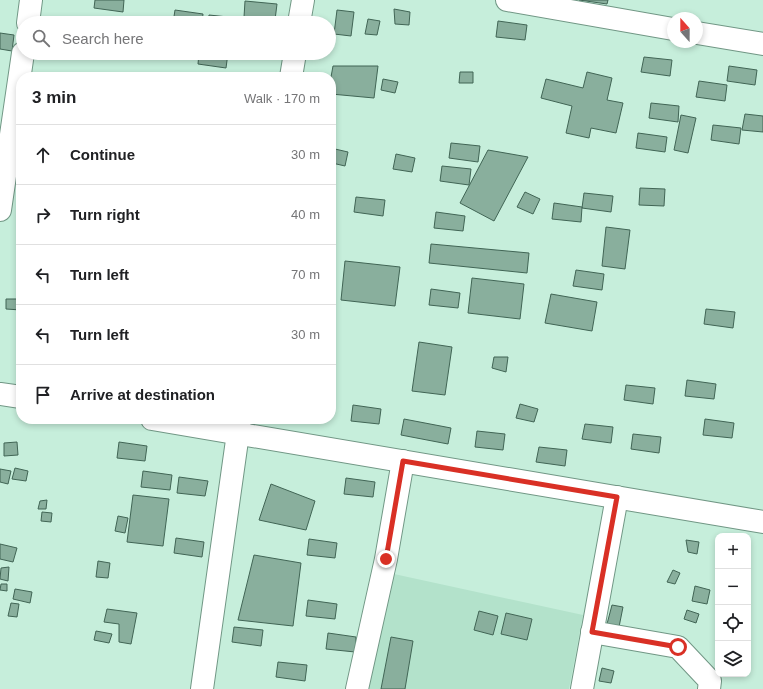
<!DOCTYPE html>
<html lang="en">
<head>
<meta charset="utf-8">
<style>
	body { margin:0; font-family:Arial,sans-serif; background:#f6f6f6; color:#202124 }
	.controls { position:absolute; right:12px; bottom:12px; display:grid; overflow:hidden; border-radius:8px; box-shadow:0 2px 6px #0003 }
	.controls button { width:36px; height:36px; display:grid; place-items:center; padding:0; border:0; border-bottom:1px solid #e0e0e0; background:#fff; color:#202124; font:20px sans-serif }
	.compass { position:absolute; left:667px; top:12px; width:36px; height:36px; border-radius:50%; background:#fff; box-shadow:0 2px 6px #0003; rotate:339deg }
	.stop { position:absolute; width:12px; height:12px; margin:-9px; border:3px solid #d93025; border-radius:50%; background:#fff }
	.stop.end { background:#d93025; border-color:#fff; box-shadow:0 1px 4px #0008 }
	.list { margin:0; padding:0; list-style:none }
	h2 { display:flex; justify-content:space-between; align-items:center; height:52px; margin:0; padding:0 16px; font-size:17px }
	h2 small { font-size:13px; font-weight:400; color:#757577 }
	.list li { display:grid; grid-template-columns:26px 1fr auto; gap:12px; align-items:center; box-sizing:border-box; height:60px; padding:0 16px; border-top:1px solid #e0e0e0 }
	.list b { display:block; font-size:15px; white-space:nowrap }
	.list em { font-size:13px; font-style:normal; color:#757577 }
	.icon { flex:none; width:22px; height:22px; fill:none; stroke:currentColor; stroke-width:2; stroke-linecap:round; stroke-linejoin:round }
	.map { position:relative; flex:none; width:763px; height:689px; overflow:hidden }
	.search { position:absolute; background:#fff; box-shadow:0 2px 6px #0003; left:16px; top:16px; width:320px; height:44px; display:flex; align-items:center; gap:10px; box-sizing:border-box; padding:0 14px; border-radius:22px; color:#757577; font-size:15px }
	.panel { position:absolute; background:#fff; box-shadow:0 2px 6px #0003; left:16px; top:72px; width:320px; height:352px; border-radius:16px }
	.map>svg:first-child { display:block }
	.built { fill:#b3e2cb }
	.building { fill:#89af9d; stroke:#416555 }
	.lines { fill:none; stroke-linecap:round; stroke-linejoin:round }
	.minor-casing { stroke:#719785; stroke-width:24 }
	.minor { stroke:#fff; stroke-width:22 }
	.route { stroke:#d93025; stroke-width:5 }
</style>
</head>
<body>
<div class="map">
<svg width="763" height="689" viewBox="0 0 763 689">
	<rect width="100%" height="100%" fill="#c6eedb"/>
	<polygon class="built" points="394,574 583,615 569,689 368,689"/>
	<g class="building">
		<polygon points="95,0 124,0 123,12 94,8"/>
		<polygon points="579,0 608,0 607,4"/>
		<polygon points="245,1 277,4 275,20 244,17"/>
		<polygon points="394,9 410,12 409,25 395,24"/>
		<polygon points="175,10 203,14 202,23 173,23"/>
		<polygon points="337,10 354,12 351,36 334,34"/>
		<polygon points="209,15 228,17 227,23 208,23"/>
		<polygon points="368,19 380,21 377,35 365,34"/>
		<polygon points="498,21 527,25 525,40 496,37"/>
		<polygon points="0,33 14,35 12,51 0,49"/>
		<polygon points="199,53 228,53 226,68 198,64"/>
		<polygon points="644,57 672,60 670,76 641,72"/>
		<polygon points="333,66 378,66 374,98 331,94 331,77"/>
		<polygon points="729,66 757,70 755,85 727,81"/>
		<polygon points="460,72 473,72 473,83 459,83"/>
		<polygon points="587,72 612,78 607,100 623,103 616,133 591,128 589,138 566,133 572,106 541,98 546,79 583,88"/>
		<polygon points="216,73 245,76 245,77 216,77"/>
		<polygon points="383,79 398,82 395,93 381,90"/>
		<polygon points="699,81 727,85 725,101 696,97"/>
		<polygon points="651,103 679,106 678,122 649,118"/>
		<polygon points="745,114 763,116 763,132 742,130"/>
		<polygon points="681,115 696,118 688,153 674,150"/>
		<polygon points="713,125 741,128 739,144 711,140"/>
		<polygon points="638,133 667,137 665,152 636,148"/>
		<polygon points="451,143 480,146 478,162 449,158"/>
		<polygon points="335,149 348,152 345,166 332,163 331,167 331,156"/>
		<polygon points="488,150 528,157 494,221 460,203"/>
		<polygon points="396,154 415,158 412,172 393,169"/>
		<polygon points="442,166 471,169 469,185 440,181"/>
		<polygon points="640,188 665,189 664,206 639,205"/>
		<polygon points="525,192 540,199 533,214 517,207"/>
		<polygon points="584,193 613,196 611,212 582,208"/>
		<polygon points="356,197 385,200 383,216 354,212"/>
		<polygon points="554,203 582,207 581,222 552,219"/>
		<polygon points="436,212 465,216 463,231 434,228"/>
		<polygon points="606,227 630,230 625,269 602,266"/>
		<polygon points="431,244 529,253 527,273 429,263"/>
		<polygon points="345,261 400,267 395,306 341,300"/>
		<polygon points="576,270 604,274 602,290 573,286"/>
		<polygon points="472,278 524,284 520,319 468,313"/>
		<polygon points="431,289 460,293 458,308 429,305"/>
		<polygon points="551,294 597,302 592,331 545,323"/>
		<polygon points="6,299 21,299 21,310 6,309"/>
		<polygon points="706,309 735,312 733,328 704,324"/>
		<polygon points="419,342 452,347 445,395 412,391"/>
		<polygon points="494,357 508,357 506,372 492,368"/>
		<polygon points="687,380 716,384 714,399 685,396"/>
		<polygon points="626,385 655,388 653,404 624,400"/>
		<polygon points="520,404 538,409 534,422 516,418"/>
		<polygon points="353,405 381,409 379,424 351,421"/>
		<polygon points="404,419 451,428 448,444 401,435"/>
		<polygon points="705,419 734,423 732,438 703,435"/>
		<polygon points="585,424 613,427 611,443 582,439"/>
		<polygon points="477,431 505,434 503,450 475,447"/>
		<polygon points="633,434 661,437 659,453 631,449"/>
		<polygon points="17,442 18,455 4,456 4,443"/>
		<polygon points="119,442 147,446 145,461 117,458"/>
		<polygon points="539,447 567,450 565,466 536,462"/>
		<polygon points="15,468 28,471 26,481 12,479"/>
		<polygon points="0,469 11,471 8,484 0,482"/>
		<polygon points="143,471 172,475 170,490 141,487"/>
		<polygon points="179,477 208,481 205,496 177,493"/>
		<polygon points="346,478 375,482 373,497 344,494"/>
		<polygon points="271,484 315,501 306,530 259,520"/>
		<polygon points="133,495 169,499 163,546 127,542"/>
		<polygon points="47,500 46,509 38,509 40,501"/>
		<polygon points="42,512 52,513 51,522 41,521"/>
		<polygon points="118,516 128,518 125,533 115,531"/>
		<polygon points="176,538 204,542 202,557 174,553"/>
		<polygon points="309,539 337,543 335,558 307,555"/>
		<polygon points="686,540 699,542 697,554 688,552"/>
		<polygon points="0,544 17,548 13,562 0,559"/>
		<polygon points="254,555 301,563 293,626 238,620"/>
		<polygon points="98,561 110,563 108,578 96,577"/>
		<polygon points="9,567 8,581 0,579 1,568"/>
		<polygon points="673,570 680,573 675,584 667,582"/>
		<polygon points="1,584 7,584 7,591 0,590"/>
		<polygon points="695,586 710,590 707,604 692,601"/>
		<polygon points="15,589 32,592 30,603 13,599"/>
		<polygon points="308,600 337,604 335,619 306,616"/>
		<polygon points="11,603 19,604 17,617 8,616"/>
		<polygon points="612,605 623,607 619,627 607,624"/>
		<polygon points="107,609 137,613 131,644 119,642 119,624 104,622"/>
		<polygon points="687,610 699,614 696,623 684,619"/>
		<polygon points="479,611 498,616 493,635 474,630"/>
		<polygon points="506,613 532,619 527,640 501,634"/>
		<polygon points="234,627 263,630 261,646 232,642"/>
		<polygon points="96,631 112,634 109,643 94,640"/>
		<polygon points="328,633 356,637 355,652 326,649"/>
		<polygon points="391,637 413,641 405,689 381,689"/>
		<polygon points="278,662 307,665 305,681 276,677"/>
		<polygon points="602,668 614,671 611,683 599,681"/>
	</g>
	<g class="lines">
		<g class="minor-casing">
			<g id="minor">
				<polyline points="507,0 673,29"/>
				<polyline points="28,23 31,0"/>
				<polyline points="299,23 303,0"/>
				<polyline points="697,33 763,44"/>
				<polyline points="291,77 295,53"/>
				<polyline points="0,210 23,53"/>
				<polyline points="0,394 21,397"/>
				<polyline points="152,419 763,522"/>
				<polyline points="592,632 678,647 710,681 709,689"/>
				<polyline points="202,689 240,419"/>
				<polyline points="357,689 386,559 403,461"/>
				<polyline points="582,689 617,497"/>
			</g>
		</g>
		<use href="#minor" class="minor"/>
	</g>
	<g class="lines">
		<polyline class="route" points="386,559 403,461 617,497 592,632 678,647"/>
	</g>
</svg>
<div class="controls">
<button>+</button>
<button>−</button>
<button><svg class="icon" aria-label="locate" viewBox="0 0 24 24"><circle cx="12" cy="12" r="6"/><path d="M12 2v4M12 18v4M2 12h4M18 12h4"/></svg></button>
<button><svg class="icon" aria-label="layers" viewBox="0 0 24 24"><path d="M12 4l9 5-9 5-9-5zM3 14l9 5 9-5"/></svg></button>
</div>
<svg class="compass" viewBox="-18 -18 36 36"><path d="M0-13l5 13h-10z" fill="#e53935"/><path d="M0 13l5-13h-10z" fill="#757577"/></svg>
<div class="stop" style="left:678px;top:647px"></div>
<div class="stop end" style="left:386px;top:559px"></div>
<div class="search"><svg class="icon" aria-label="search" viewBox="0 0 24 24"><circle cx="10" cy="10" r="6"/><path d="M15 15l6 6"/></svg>Search here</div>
<section class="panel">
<h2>3 min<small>Walk · 170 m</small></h2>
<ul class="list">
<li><svg class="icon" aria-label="ahead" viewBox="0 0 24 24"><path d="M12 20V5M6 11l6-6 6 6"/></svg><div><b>Continue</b></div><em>30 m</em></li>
<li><svg class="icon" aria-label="right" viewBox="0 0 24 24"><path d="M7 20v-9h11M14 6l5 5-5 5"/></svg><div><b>Turn right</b></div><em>40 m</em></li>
<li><svg class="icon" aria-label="left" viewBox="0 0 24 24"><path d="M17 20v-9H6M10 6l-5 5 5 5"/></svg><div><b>Turn left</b></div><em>70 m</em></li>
<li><svg class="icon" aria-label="left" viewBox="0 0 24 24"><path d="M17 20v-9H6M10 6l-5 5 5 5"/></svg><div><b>Turn left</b></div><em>30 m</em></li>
<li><svg class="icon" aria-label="arrive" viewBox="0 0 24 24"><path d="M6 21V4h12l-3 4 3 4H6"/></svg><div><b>Arrive at destination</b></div></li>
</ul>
</section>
</div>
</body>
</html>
